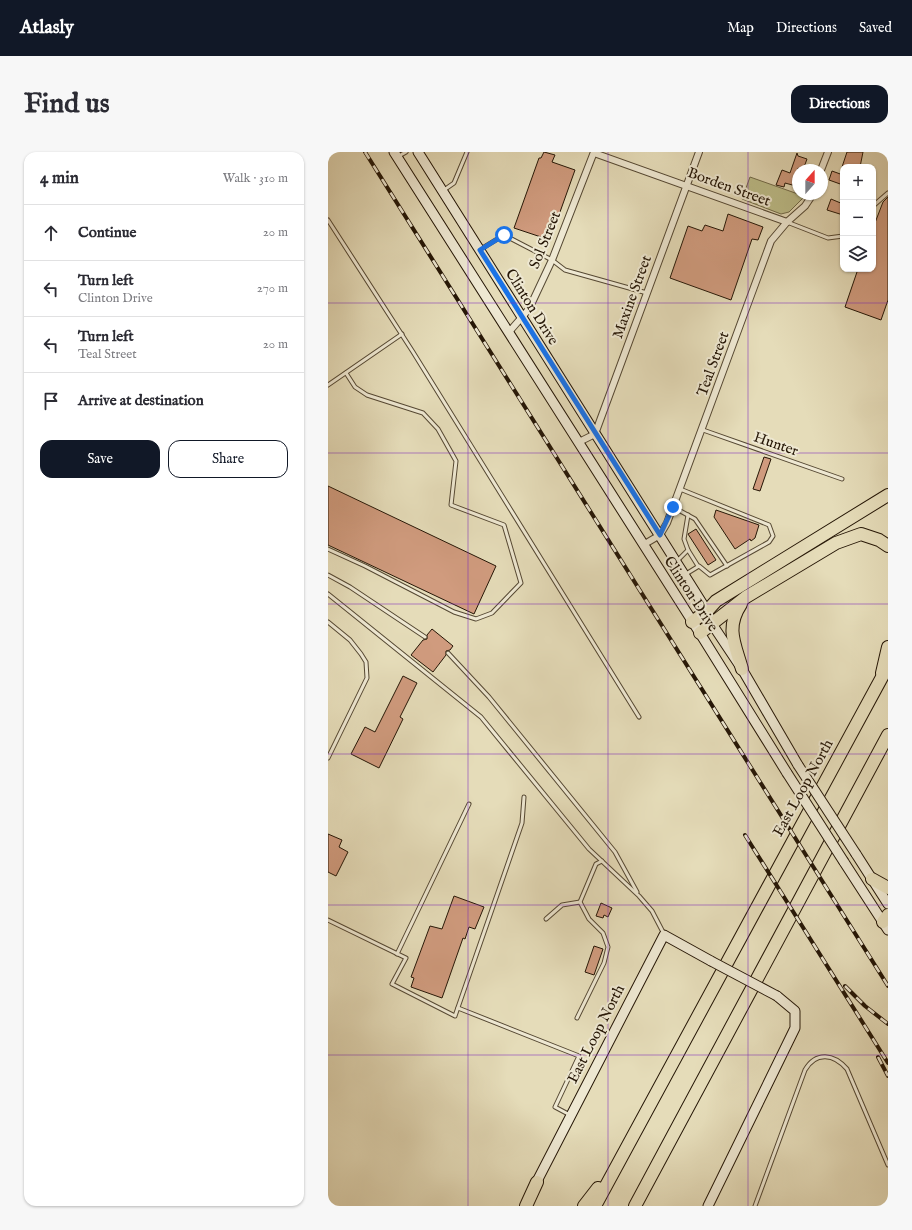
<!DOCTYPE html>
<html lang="en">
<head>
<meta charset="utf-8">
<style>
	body { margin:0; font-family:"IM FELL English",serif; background:#f7f7f7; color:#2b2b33 }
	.controls { position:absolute; right:12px; top:12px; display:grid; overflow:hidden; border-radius:8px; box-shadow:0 1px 3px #0004 }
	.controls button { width:36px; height:36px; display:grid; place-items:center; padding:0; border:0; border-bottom:1px solid #e1e1e2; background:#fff; color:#2b2b33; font:20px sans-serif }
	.compass { position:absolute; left:464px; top:12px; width:36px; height:36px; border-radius:50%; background:#fff; box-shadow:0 1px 3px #0004; rotate:21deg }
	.stop { position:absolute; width:12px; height:12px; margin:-9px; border:3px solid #1a73e8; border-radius:50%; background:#fff }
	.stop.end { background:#1a73e8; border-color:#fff; box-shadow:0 1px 4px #0008 }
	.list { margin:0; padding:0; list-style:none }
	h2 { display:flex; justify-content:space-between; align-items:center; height:52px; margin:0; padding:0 16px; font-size:17px }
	h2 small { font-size:13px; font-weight:400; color:#7c7c81 }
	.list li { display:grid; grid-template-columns:26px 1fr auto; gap:12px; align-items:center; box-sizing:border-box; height:56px; padding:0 16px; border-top:1px solid #e1e1e2 }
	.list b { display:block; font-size:15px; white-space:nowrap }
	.list p { margin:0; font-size:13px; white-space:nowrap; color:#7c7c81 }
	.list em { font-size:13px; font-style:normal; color:#7c7c81 }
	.actions { display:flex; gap:8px; padding:12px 16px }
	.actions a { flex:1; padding:9px 0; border:1px solid #111827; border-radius:12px; text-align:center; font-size:14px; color:#111827 }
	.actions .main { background:#111827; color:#fff }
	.icon { flex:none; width:22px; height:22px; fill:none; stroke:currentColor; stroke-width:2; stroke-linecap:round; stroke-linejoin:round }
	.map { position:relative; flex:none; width:560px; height:1054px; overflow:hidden; border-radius:12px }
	header { display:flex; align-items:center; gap:24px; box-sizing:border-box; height:56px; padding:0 20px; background:#111827; color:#fff }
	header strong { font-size:19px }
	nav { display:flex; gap:22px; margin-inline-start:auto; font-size:14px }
	.intro { display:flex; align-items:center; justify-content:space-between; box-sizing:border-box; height:96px; padding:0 24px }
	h1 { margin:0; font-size:28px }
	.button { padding:10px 18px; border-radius:12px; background:#111827; color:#fff; font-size:14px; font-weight:700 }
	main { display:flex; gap:24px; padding:0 24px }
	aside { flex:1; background:#fff; border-radius:12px; box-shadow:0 1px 3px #0004 }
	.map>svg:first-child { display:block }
	.green { fill:#bdbe8a; stroke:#716a48 }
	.building { fill:#d09b7e; stroke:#251606 }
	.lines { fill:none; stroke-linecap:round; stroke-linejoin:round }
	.lane-casing { stroke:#554833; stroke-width:5 }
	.street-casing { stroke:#554833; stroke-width:8 }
	.secondary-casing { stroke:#251606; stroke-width:11 }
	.highway-casing { stroke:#251606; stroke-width:14 }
	.lane { stroke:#eee8d2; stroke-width:3 }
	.street { stroke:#eee8d2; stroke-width:6 }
	.secondary { stroke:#eee8d2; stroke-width:9 }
	.highway { stroke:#e5dcb9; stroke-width:12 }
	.rail-casing { stroke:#251606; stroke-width:4 }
	.rail { stroke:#eee8d2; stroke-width:2.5; stroke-dasharray:8; stroke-linecap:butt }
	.secondary-bridge-casing { stroke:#251606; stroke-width:11; stroke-linecap:butt }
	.secondary-bridge { stroke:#eee8d2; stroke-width:9 }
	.route { stroke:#1a73e8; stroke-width:5 }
	.grid { fill:none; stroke:#7b2cbf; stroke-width:1; stroke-opacity:0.55 }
	.labels { text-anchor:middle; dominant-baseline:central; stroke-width:4; stroke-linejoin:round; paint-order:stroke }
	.street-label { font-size:15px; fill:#251606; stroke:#eee8d2 }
</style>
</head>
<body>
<header>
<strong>Atlasly</strong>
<nav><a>Map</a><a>Directions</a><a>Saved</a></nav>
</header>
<div class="intro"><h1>Find us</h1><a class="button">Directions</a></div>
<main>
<aside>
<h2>4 min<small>Walk · 310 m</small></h2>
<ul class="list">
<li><svg class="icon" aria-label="ahead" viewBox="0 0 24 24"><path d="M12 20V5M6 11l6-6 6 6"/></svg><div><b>Continue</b></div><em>20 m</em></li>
<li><svg class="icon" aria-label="left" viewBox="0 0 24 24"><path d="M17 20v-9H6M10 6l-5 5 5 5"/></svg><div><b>Turn left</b><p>Clinton Drive</p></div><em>270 m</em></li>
<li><svg class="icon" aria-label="left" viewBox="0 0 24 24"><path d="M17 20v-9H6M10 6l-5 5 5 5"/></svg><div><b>Turn left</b><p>Teal Street</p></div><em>20 m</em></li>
<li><svg class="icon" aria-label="arrive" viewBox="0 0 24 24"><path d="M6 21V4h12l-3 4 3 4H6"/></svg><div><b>Arrive at destination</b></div></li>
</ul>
<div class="actions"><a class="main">Save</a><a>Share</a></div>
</aside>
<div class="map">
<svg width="560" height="1054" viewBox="0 0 560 1054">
	<rect width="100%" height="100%" fill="#e5dcb9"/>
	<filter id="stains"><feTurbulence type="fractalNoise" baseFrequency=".005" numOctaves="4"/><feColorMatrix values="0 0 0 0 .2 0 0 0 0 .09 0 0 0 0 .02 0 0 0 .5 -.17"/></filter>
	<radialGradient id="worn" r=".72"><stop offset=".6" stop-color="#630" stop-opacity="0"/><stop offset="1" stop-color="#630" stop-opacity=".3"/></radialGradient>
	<polygon class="green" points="422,25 470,42 477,44 461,60 453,62 414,47"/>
	<g class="building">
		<polygon points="216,0 227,3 224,10 247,18 222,88 186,76 211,6 213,6"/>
		<polygon points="519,0 535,0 532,15 514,15"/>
		<polygon points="469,1 470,4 479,7 475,18 470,16 470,29 468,34 457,31 456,35 448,33 454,18 462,21"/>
		<polygon points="504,19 515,23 515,33 501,28"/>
		<polygon points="560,45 560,148 553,168 517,155 530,117 545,117 545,76 555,50"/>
		<polygon points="503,47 515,52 515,63 499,58"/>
		<polygon points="400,62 435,75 430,88 424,87 403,148 342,126 360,74 374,79 377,73 395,79"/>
		<polygon points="436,305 443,307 432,339 425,337"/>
		<polygon points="0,334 168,414 146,462 0,393"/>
		<polygon points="388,358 431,373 427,386 423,389 422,387 407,397 386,365"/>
		<polygon points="368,377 388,408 380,413 360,382"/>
		<polygon points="104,477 125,494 122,498 118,499 118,503 105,520 83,503 95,488 99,487 99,483"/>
		<polygon points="75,524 89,531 72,565 75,567 51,616 23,602 37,575 47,580"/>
		<polygon points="0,682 14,688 11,695 20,700 8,724 0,720"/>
		<polygon points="126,744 156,755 147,777 141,775 137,787 135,786 114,846 83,835 86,826 83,825 102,774 114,777"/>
		<polygon points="273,751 284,756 280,765 276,763 275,766 268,764"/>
		<polygon points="266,794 275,797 266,823 257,820"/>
	</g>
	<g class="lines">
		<g class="lane-casing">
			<g id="lane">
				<polyline points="71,4 78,0"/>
				<polyline points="116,38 126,31 139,0"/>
				<polyline points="545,54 560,41"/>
				<polyline points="0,68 85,200 311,565"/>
				<polyline points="459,70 500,86 515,84"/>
				<polyline points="153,97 176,83 224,108 237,118 319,141"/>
				<polyline points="0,233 74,182"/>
				<polyline points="375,278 514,327"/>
				<polyline points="352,337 441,373 445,384 441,390 382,423 371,414 358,422"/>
				<polyline points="345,355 367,367 399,414"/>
				<polyline points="0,397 37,414 126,460 148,467 164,461 193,431 176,373 123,353 128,309 110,277 95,261 39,243 27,235 18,221"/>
				<polyline points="360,398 370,414"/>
				<polyline points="350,408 360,398 356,387 360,363"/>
				<polyline points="0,423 22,435 97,485"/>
				<polyline points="0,442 153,565 261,697 311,744 324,759 336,782"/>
				<polyline points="0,470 22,488 33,502 38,510 39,526 0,606"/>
				<polyline points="120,501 161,545 287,700 309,740"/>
				<polyline points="218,767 234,753 252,750"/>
				<polyline points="0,768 78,806 64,832 127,864 194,671 196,645"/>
				<polyline points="69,802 141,652"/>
				<polyline points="130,856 251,904 227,955 242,963"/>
				<polyline points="249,866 276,811 280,795 275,781 261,767 252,750 268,712 274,709"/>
				<path d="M 427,1054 L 477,918 C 488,899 506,902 519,917 L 560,1013"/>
			</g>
		</g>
		<g class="street-casing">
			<g id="street">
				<polyline points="266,1 459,70"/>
				<polyline points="493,18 500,0"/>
				<polyline points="181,180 201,157 224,108 266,0"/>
				<polyline points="251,290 267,282 371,0"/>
				<polyline points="315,393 332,383 339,371 443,89 459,70 477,54 485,42"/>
			</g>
		</g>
		<g class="secondary-casing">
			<g id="secondary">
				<polyline points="66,0 375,486 459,621"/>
				<polyline points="90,0 379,459 384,472 414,517 470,613"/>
				<polyline points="528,702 560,752"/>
				<polyline points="516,710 560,778"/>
				<polyline points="206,1035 336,783 383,809"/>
				<polyline points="380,1054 467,876 467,859 449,844"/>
			</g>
		</g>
		<g class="highway-casing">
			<g id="highway">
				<path d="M 413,452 C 397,476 407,492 414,517"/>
				<polyline points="364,470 379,459 388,449 560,343"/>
				<polyline points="372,481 418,445 508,391 533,382 551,388 560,394"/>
				<polyline points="554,521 560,495"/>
				<polyline points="544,727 560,736"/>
				<polyline points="555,770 560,763"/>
				<polyline points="198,1054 209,1030"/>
				<polyline points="256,1054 270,1036"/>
				<polyline points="267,1054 560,514"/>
				<polyline points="307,1054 560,583"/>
			</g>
		</g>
		<use href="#lane" class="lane"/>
		<use href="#street" class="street"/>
		<use href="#secondary" class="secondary"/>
		<use href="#highway" class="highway"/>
		<g class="rail-casing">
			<g id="rail">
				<polyline points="37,0 560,834"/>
				<polyline points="417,683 560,911"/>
				<polyline points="517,834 537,854 560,872"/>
				<polyline points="550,905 560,924"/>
			</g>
		</g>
		<use href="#rail" class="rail"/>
		<g class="secondary-bridge-casing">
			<g id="secondary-bridge">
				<polyline points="470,613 528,702"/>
				<polyline points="459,621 516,710"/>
				<polyline points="383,809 449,844"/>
			</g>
		</g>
		<use href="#secondary-bridge" class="secondary-bridge"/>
	</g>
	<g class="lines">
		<polyline class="route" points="176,83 152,98 332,383 345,355"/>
	</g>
	<path class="grid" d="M 140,0 L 140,1054M 280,0 L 280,1054M 420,0 L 420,1054M 0,151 L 560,151M 0,301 L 560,301M 0,452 L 560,452M 0,602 L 560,602M 0,753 L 560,753M 0,903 L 560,903"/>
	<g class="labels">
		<g class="street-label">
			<text transform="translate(401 35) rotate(20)">Borden Street</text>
			<text transform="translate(217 88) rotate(-68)">Sol Street</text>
			<text transform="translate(304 145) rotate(-70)">Maxine Street</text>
			<text transform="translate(204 155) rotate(58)">Clinton Drive</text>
			<text transform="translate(385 212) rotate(-70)">Teal Street</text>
			<text transform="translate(448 292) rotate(19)">Hunter</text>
			<text transform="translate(363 442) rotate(57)">Clinton Drive</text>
			<text transform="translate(475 636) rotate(-61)">East Loop North</text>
			<text transform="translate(268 882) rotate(-63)">East Loop North</text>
		</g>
	</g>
	<rect width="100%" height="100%" filter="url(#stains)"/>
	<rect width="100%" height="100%" fill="url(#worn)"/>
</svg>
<div class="controls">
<button>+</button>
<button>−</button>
<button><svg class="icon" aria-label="layers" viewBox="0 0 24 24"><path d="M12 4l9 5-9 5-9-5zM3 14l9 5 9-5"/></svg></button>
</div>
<svg class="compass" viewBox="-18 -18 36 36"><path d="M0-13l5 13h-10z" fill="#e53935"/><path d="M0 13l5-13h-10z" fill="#7c7c81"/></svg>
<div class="stop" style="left:176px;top:83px"></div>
<div class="stop end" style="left:345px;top:355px"></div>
</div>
</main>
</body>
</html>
